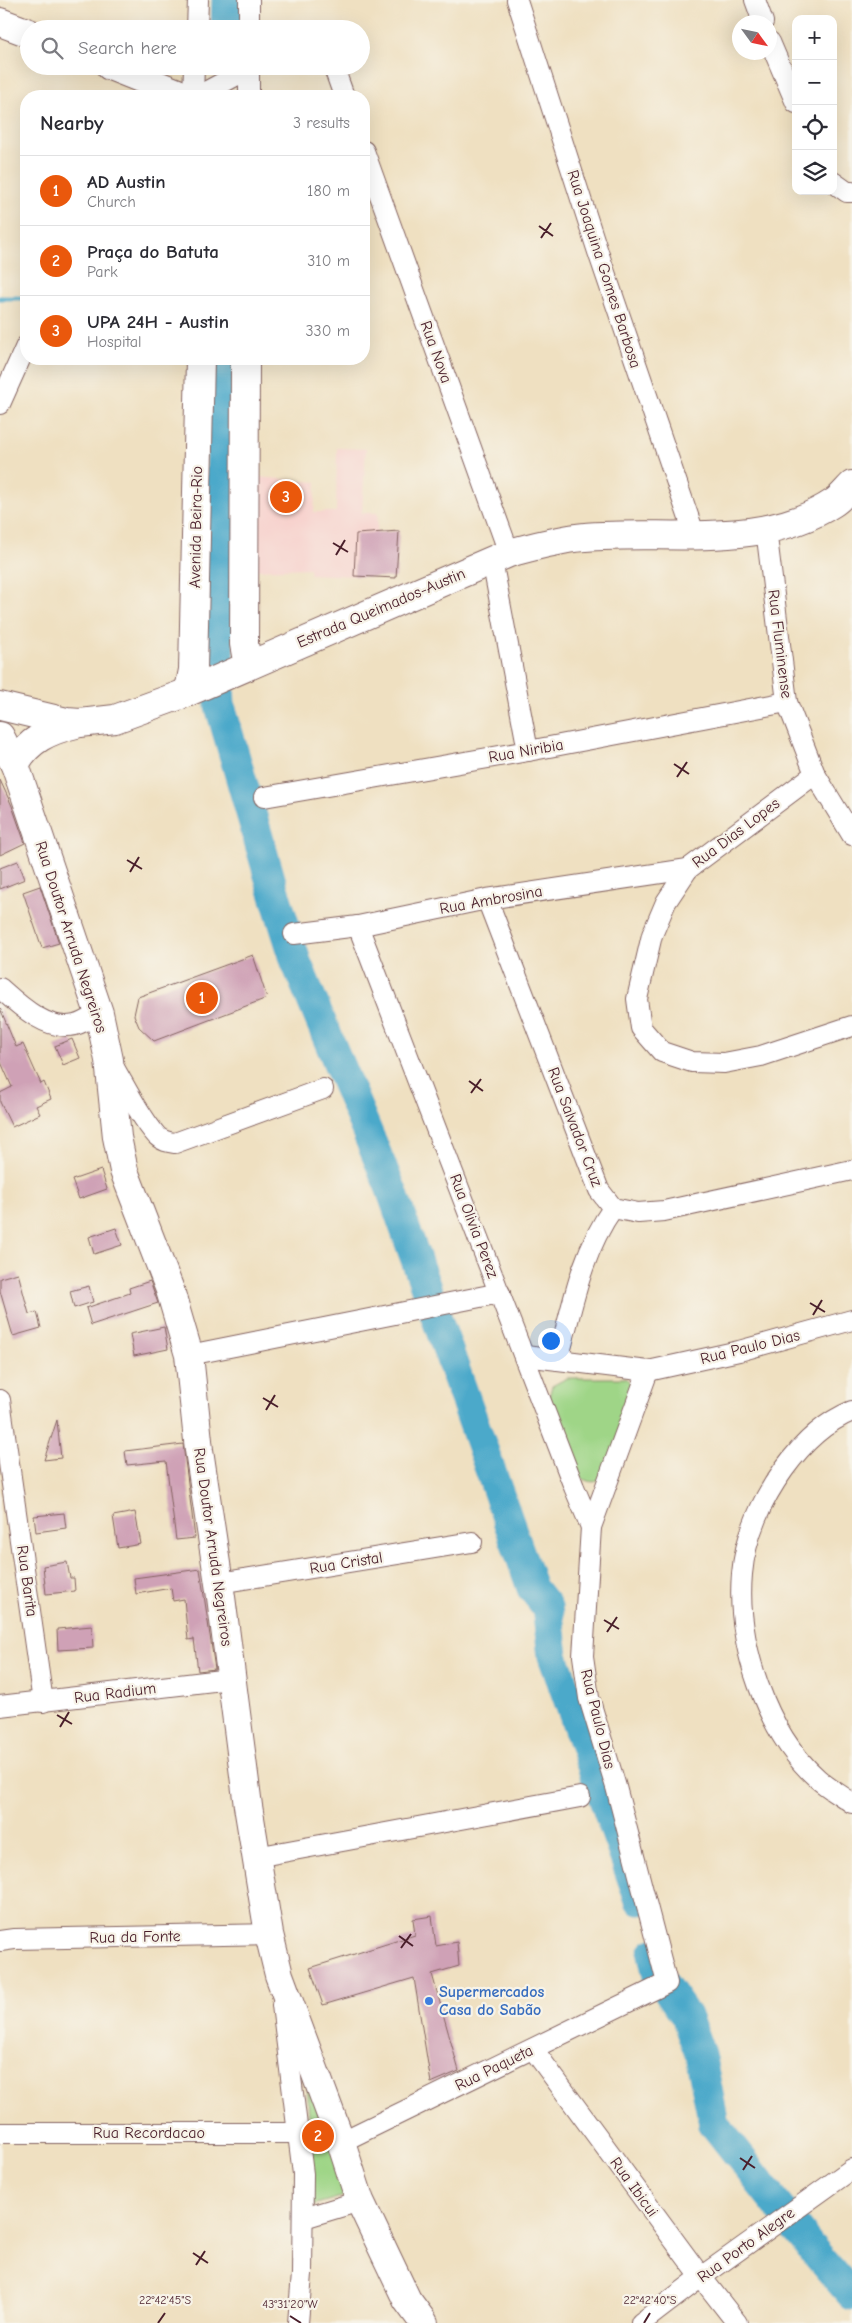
<!DOCTYPE html>
<html lang="en">
<head>
<meta charset="utf-8">
<style>
	body { margin:0; font-family:"Comic Neue",sans-serif; background:#f2f2f3; color:#2b2b33 }
	.controls { position:absolute; right:15px; top:15px; display:grid; overflow:hidden; border-radius:10px; box-shadow:0 5px 20px #0002 }
	.controls button { width:45px; height:45px; display:grid; place-items:center; padding:0; border:0; border-bottom:1px solid #e1e1e2; background:#fff; color:#2b2b33; font:25px sans-serif }
	.compass { position:absolute; left:732px; top:15px; width:45px; height:45px; border-radius:50%; background:#fff; box-shadow:0 5px 20px #0002; rotate:123deg }
	.you { position:absolute; left:550px; top:1340px; width:18px; height:18px; margin:-12px; border:4px solid #fff; border-radius:50%; background:#1a73e8; box-shadow:0 0 0 8px #1a73e833 }
	.badge { display:grid; place-items:center; width:32px; height:32px; border-radius:50%; background:#ea580c; color:#fff; font-size:16px; font-weight:700 }
	.pin { position:absolute; translate:-50% -50%; border:2px solid #fff; box-shadow:0 1px 5px #0006 }
	.list { margin:0; padding:0; list-style:none }
	h2 { display:flex; justify-content:space-between; align-items:center; height:65px; margin:0; padding:0 20px; font-size:21px }
	h2 small { font-size:16px; font-weight:400; color:#7c7c81 }
	.list li { display:grid; grid-template-columns:32px 1fr auto; gap:15px; align-items:center; box-sizing:border-box; height:70px; padding:0 20px; border-top:1px solid #e1e1e2 }
	.list b { display:block; font-size:19px; white-space:nowrap }
	.list p { margin:0; font-size:16px; white-space:nowrap; color:#7c7c81 }
	.list em { font-size:16px; font-style:normal; color:#7c7c81 }
	.icon { flex:none; width:28px; height:28px; fill:none; stroke:currentColor; stroke-width:2; stroke-linecap:round; stroke-linejoin:round }
	.map { position:relative; flex:none; width:852px; height:2323px; overflow:hidden }
	.search { position:absolute; background:#fff; box-shadow:0 5px 20px #0002; left:20px; top:20px; width:350px; height:55px; display:flex; align-items:center; gap:12px; box-sizing:border-box; padding:0 18px; border-radius:28px; color:#7c7c81; font-size:19px }
	.panel { position:absolute; background:#fff; box-shadow:0 5px 20px #0002; left:20px; top:90px; width:350px; height:275px; border-radius:20px }
	.map>svg:first-child { display:block }
	.built { fill:#f7d0cc }
	.green { fill:#9fd587; stroke:#747a59 }
	.lines { fill:none; stroke-linecap:round; stroke-linejoin:round }
	.stream { stroke:#4ca9ca; stroke-width:5 }
	.river { stroke:#4ca9ca; stroke-width:31 }
	.building { fill:#cfa1b6 }
	.street-casing { stroke:#846360; stroke-width:22 }
	.secondary-casing { stroke:#846360; stroke-width:30 }
	.street { stroke:#fff; stroke-width:20 }
	.secondary { stroke:#fff; stroke-width:28 }
	.ticks { fill:none; stroke:#4a1f2b; stroke-width:2 }
	.shop-dot { fill:#3f7fe0; stroke:#f7f3e8; stroke-width:2 }
	.labels { text-anchor:middle; dominant-baseline:central; stroke-width:4.5; stroke-linejoin:round; paint-order:stroke }
	.street-label { font-size:16px; fill:#4a1f2b; stroke:#f7f3e8 }
	.shop-label { font-size:16px; font-weight:bold; fill:#366cbe; stroke:#f7f3e8; text-anchor:start }
	.ticks-label { font-size:12px; text-anchor:middle; fill:#4a1f2b; stroke:#f7f3e8; stroke-width:4.5; stroke-linejoin:round; paint-order:stroke }
</style>
</head>
<body>
<div class="map">
<svg width="852" height="2323" viewBox="0 0 852 2323">
	<rect width="100%" height="100%" fill="#f7f3e8"/>
	<filter id="ink" filterUnits="userSpaceOnUse"><feTurbulence type="fractalNoise" baseFrequency=".02" numOctaves="2"/><feDisplacementMap in="SourceGraphic" scale="10" xChannelSelector="R" yChannelSelector="G"/><feConvolveMatrix kernelMatrix="1 2 1 2 8 2 1 2 1" color-interpolation-filters="sRGB"/></filter>
	<filter id="wash" filterUnits="userSpaceOnUse"><feTurbulence type="fractalNoise" baseFrequency=".0096" numOctaves="4" result="noise"/><feDisplacementMap in="SourceGraphic" scale="20" xChannelSelector="R" yChannelSelector="G"/><feGaussianBlur stdDeviation="1.12" result="paint"/><feColorMatrix in="noise" values="0 0 0 0 0 0 0 0 0 0 0 0 0 0 0 0 0 1.4 0 .05"/><feComposite in="paint" operator="in"/></filter>
	<g filter="url(#wash)">
		<rect width="100%" height="100%" fill="#efe0c1"/>
		<polygon class="built" points="337,448 366,449 362,513 378,513 377,533 356,534 354,576 310,574 310,568 256,570 257,477 316,482 314,512 336,512"/>
		<g class="green">
			<path d="M 567,1378 L 625,1378 L 631,1383 L 610,1472 C 600,1482 594,1485 581,1478 L 549,1397 L 552,1386 Z"/>
			<polygon points="307,2076 348,2195 313,2205"/>
		</g>
		<g class="lines">
			<polyline class="stream" points="0,298 26,298"/>
			<g class="river">
				<polyline points="226,29 227,0"/>
				<polyline points="224,359 218,660 220,706 273,889 296,962 391,1189 532,1588 547,1607 553,1656 640,1900"/>
				<polyline points="653,1954 658,1976 686,2016 700,2054 714,2124 809,2245 852,2295"/>
			</g>
		</g>
		<g id="blocks">
			<g class="building">
				<polygon points="399,531 396,578 354,576 356,534"/>
				<polygon points="0,780 12,806 25,843 0,855"/>
				<polygon points="18,861 25,879 0,889 0,868"/>
				<polygon points="40,886 59,943 42,948 23,892"/>
				<polygon points="253,955 267,998 154,1041 139,1027 134,1015 138,997"/>
				<polygon points="0,1008 16,1047 23,1044 41,1084 44,1082 51,1099 36,1106 40,1114 12,1127 0,1102 0,1093 12,1087 0,1060"/>
				<polygon points="72,1039 80,1058 63,1065 55,1046"/>
				<polygon points="101,1170 107,1189 79,1199 72,1180"/>
				<polygon points="116,1228 122,1245 94,1254 89,1237"/>
				<polygon points="18,1273 29,1314 37,1312 41,1328 13,1336 0,1291 0,1278"/>
				<polygon points="150,1281 158,1303 91,1325 86,1308 130,1293 129,1288"/>
				<polygon points="89,1286 93,1302 74,1308 70,1291"/>
				<polygon points="164,1327 168,1349 134,1356 130,1334"/>
				<polygon points="57,1420 61,1458 44,1460"/>
				<polygon points="183,1444 195,1538 176,1540 166,1461 127,1465 125,1451"/>
				<polygon points="135,1512 141,1544 118,1548 113,1516"/>
				<polygon points="64,1513 66,1528 36,1532 34,1516"/>
				<polygon points="67,1562 70,1578 74,1578 75,1591 46,1594 43,1566"/>
				<polygon points="200,1569 215,1669 198,1671 194,1639 188,1640 184,1599 173,1601 171,1588 136,1594 134,1578"/>
				<polygon points="92,1626 93,1648 58,1650 57,1629"/>
				<polygon points="432,1916 436,1946 457,1942 459,1966 432,1974 459,2071 431,2083 414,1978 323,2005 310,1968 415,1935 413,1919"/>
			</g>
		</g>
	</g>
	<g filter="url(#ink)">
		<use href="#blocks" fill-opacity="0" stroke="#846360" stroke-width="1"/>
		<g class="lines">
			<g class="street-casing">
				<g id="street">
					<polyline points="517,0 598,252 695,536"/>
					<polyline points="755,0 763,22"/>
					<polyline points="197,29 198,0"/>
					<polyline points="249,29 249,0"/>
					<polyline points="770,42 796,103"/>
					<polyline points="334,68 344,96"/>
					<polyline points="193,96 194,66"/>
					<polyline points="198,96 250,68"/>
					<polyline points="249,96 249,66"/>
					<polyline points="364,151 509,553"/>
					<polyline points="833,182 847,192 852,192"/>
					<polyline points="0,404 26,346"/>
					<polyline points="766,529 787,702 815,774 852,835"/>
					<polyline points="492,560 528,751"/>
					<polyline points="815,774 688,869 666,902 652,935 637,999 641,1028 662,1052 692,1062 724,1063 761,1056 852,1026"/>
					<polyline points="264,797 528,751 787,702"/>
					<polyline points="487,899 599,1190 613,1208 638,1213 664,1211 852,1170"/>
					<polyline points="358,926 574,1487 591,1527"/>
					<polyline points="294,934 358,926 487,899 688,869"/>
					<path d="M 0,988 C 18,1004 47,1032 75,1025 C 83,1023 92,1017 99,1013"/>
					<path d="M 112,1064 C 125,1086 140,1117 157,1136 C 162,1141 168,1142 175,1143 L 323,1089"/>
					<polyline points="189,1355 500,1293"/>
					<polyline points="525,1356 648,1371 739,1351 852,1320"/>
					<path d="M 558,1360 C 572,1308 581,1253 613,1208"/>
					<polyline points="0,1400 43,1702"/>
					<path d="M 852,1411 C 823,1423 802,1444 784,1469 C 762,1499 745,1537 742,1574 C 736,1642 766,1733 818,1779 C 828,1788 841,1795 852,1803"/>
					<polyline points="219,1583 472,1542"/>
					<polyline points="0,1706 230,1679"/>
					<polyline points="256,1857 580,1797"/>
					<polyline points="0,1941 14,1939 269,1934"/>
					<polyline points="282,2005 303,2174 302,2274 298,2323"/>
					<polyline points="533,2049 701,2277 737,2323"/>
					<polyline points="0,2133 298,2133"/>
					<polyline points="341,2142 667,1983 616,1787 589,1698 583,1656 591,1527 648,1371"/>
					<polyline points="304,2218 360,2201"/>
					<polyline points="641,2323 701,2277 852,2169"/>
				</g>
			</g>
			<g class="secondary-casing">
				<g id="secondary">
					<polyline points="0,22 29,33"/>
					<polyline points="110,66 185,96"/>
					<polyline points="245,359 244,644 246,655 254,663"/>
					<polyline points="186,693 190,685 193,670 200,359"/>
					<path d="M 0,706 L 67,722 L 80,723 L 115,719 L 186,693 L 509,553 C 531,547 553,541 575,538 C 658,528 759,552 833,503 C 840,499 846,491 852,485"/>
					<polyline points="0,736 15,765 99,1013 109,1060 117,1137 124,1171 170,1290 189,1355 199,1450 221,1597 248,1806 269,1934 279,1975 341,2142 360,2201 407,2300 424,2323"/>
					<path d="M 15,765 C 27,740 50,730 76,724"/>
				</g>
			</g>
			<use href="#street" class="street"/>
			<use href="#secondary" class="secondary"/>
		</g>
	</g>
	<path class="ticks" d="M 539,226 L 553,236M 541,238 L 551,223M 333,543 L 348,552M 336,555 L 345,540M 674,764 L 689,774M 677,777 L 687,762M 127,860 L 142,869M 130,872 L 139,857M 469,1081 L 483,1091M 471,1093 L 481,1079M 810,1303 L 825,1312M 813,1315 L 822,1300M 263,1398 L 278,1407M 266,1410 L 275,1395M 604,1620 L 619,1629M 607,1632 L 617,1617M 57,1715 L 72,1724M 60,1727 L 69,1712M 399,1936 L 413,1946M 401,1948 L 411,1934M 740,2158 L 755,2168M 743,2170 L 752,2156M 193,2253 L 208,2263M 196,2265 L 205,2251M 290,2316 L 301,2323M 158,2323 L 165,2313M 644,2323 L 650,2313"/>
	<circle class="shop-dot" cx="429" cy="2001" r="5"/>
	<g class="labels">
		<g class="street-label">
			<text transform="translate(604 269) rotate(72)">Rua Joaquina Gomes Barbosa</text>
			<text transform="translate(436 352) rotate(70)">Rua Nova</text>
			<text transform="translate(196 527) rotate(-89)">Avenida Beira-Rio</text>
			<text transform="translate(381 608) rotate(-23)">Estrada Queimados-Austin</text>
			<text transform="translate(780 644) rotate(83)">Rua Fluminense</text>
			<text transform="translate(526 751) rotate(-10)">Rua Niribia</text>
			<text transform="translate(736 833) rotate(-37)">Rua Dias Lopes</text>
			<text transform="translate(491 900) rotate(-10)">Rua Ambrosina</text>
			<text transform="translate(71 937) rotate(72)">Rua Doutor Arruda Negreiros</text>
			<text transform="translate(575 1127) rotate(69)">Rua Salvador Cruz</text>
			<text transform="translate(474 1226) rotate(69)">Rua Olivia Perez</text>
			<text transform="translate(750 1347) rotate(-14)">Rua Paulo Dias</text>
			<text transform="translate(213 1547) rotate(82)">Rua Doutor Arruda Negreiros</text>
			<text transform="translate(346 1563) rotate(-9)">Rua Cristal</text>
			<text transform="translate(27 1581) rotate(82)">Rua Barita</text>
			<text transform="translate(115 1693) rotate(-7)">Rua Radium</text>
			<text transform="translate(598 1719) rotate(76)">Rua Paulo Dias</text>
			<text transform="translate(135 1937) rotate(-1)">Rua da Fonte</text>
			<text transform="translate(494 2068) rotate(-26)">Rua Paqueta</text>
			<text x="149" y="2133">Rua Recordacao</text>
			<text transform="translate(634 2187) rotate(54)">Rua Ibicui</text>
			<text transform="translate(746 2245) rotate(-36)">Rua Porto Alegre</text>
		</g>
		<g class="shop-label">
			<text x="439" y="1992">Supermercados<tspan x="439" dy="18">Casa do Sabão</tspan></text>
		</g>
	</g>
	<g class="ticks-label">
		<text x="165" y="2304">22°42'45"S</text>
		<text x="650" y="2304">22°42'40"S</text>
		<text x="290" y="2308">43°31'20"W</text>
	</g>
</svg>
<div class="controls">
<button>+</button>
<button>−</button>
<button><svg class="icon" aria-label="locate" viewBox="0 0 24 24"><circle cx="12" cy="12" r="6"/><path d="M12 2v4M12 18v4M2 12h4M18 12h4"/></svg></button>
<button><svg class="icon" aria-label="layers" viewBox="0 0 24 24"><path d="M12 4l9 5-9 5-9-5zM3 14l9 5 9-5"/></svg></button>
</div>
<svg class="compass" viewBox="-18 -18 36 36"><path d="M0-13l5 13h-10z" fill="#e53935"/><path d="M0 13l5-13h-10z" fill="#7c7c81"/></svg>
<div class="you"></div>
<div class="pin badge" style="left:202px;top:998px">1</div>
<div class="pin badge" style="left:318px;top:2136px">2</div>
<div class="pin badge" style="left:286px;top:497px">3</div>
<div class="search"><svg class="icon" aria-label="search" viewBox="0 0 24 24"><circle cx="10" cy="10" r="6"/><path d="M15 15l6 6"/></svg>Search here</div>
<section class="panel">
<h2>Nearby<small>3 results</small></h2>
<ul class="list">
<li><span class="badge">1</span><div><b>AD Austin</b><p>Church</p></div><em>180 m</em></li>
<li><span class="badge">2</span><div><b>Praça do Batuta</b><p>Park</p></div><em>310 m</em></li>
<li><span class="badge">3</span><div><b>UPA 24H - Austin</b><p>Hospital</p></div><em>330 m</em></li>
</ul>
</section>
</div>
</body>
</html>
